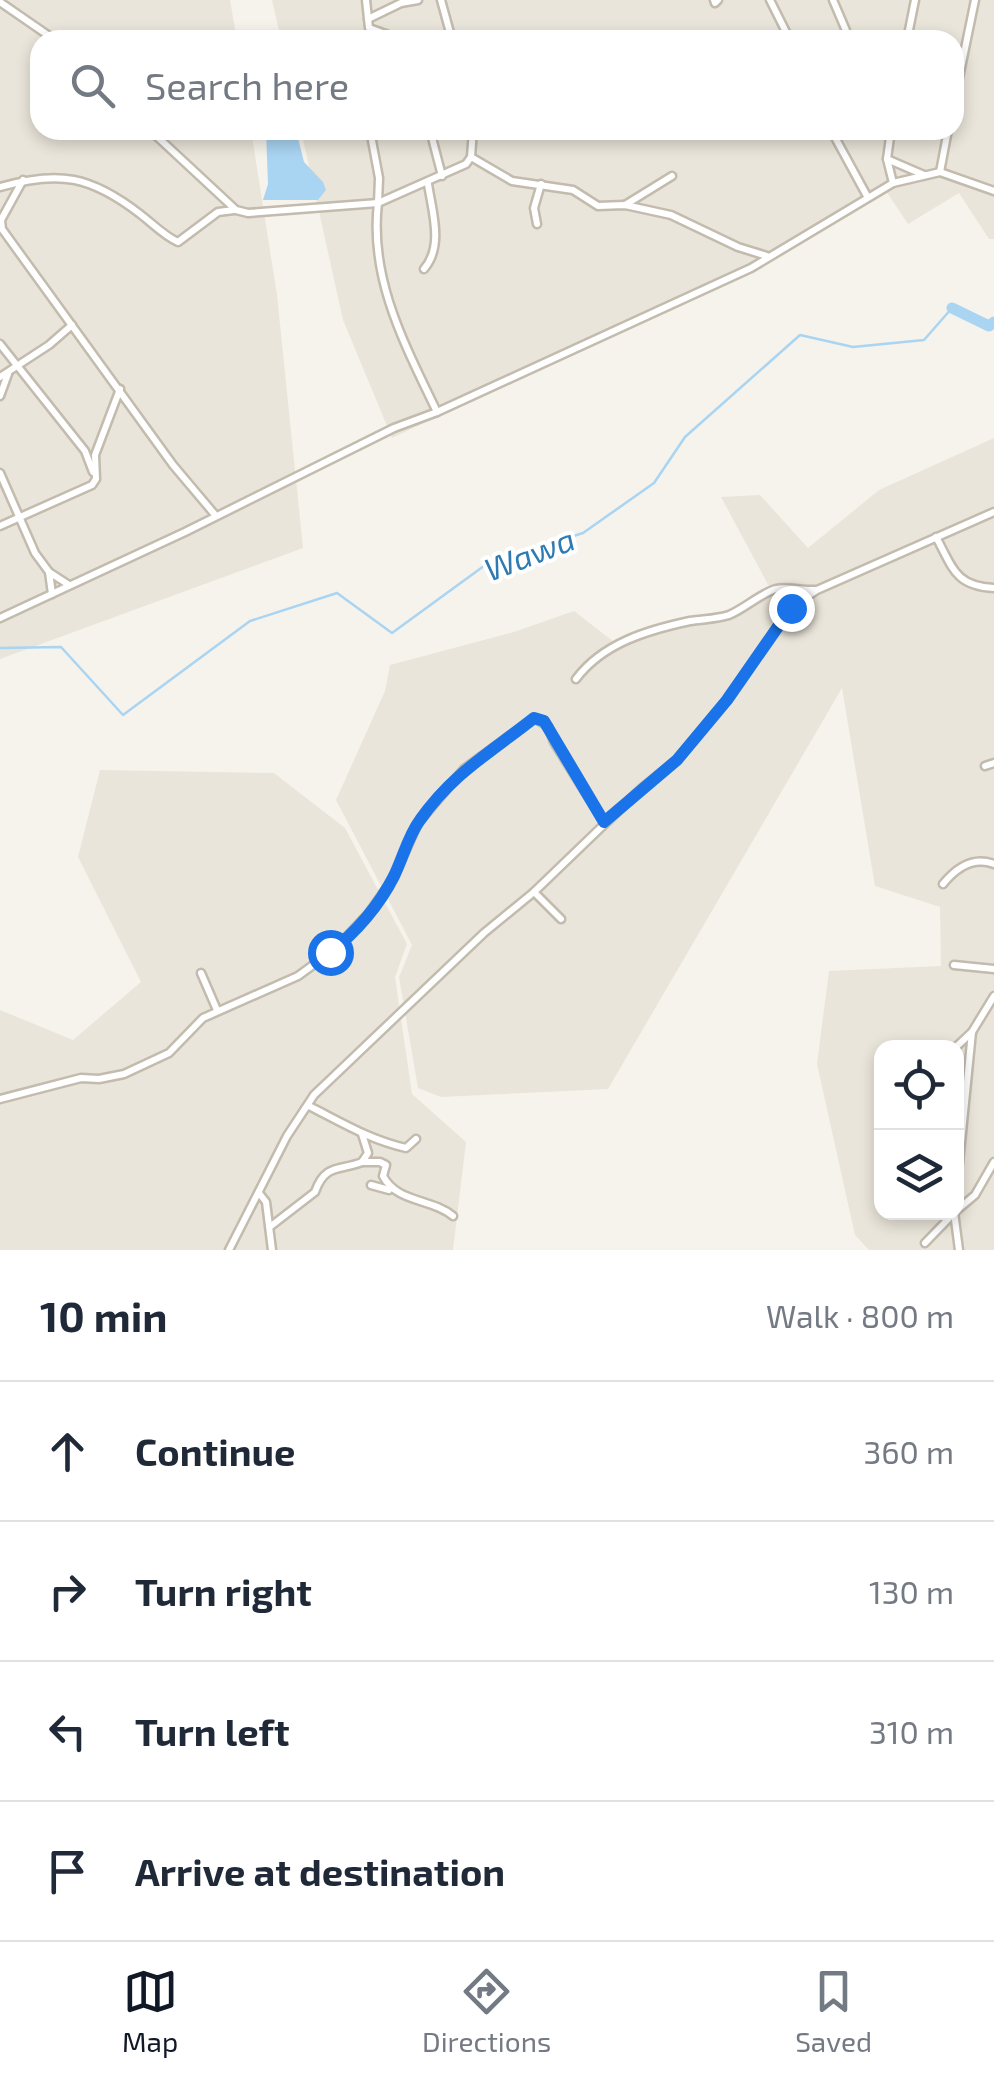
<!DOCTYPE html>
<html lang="en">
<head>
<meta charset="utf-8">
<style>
	body { margin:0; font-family:"Exo 2",sans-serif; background:#f2f2f3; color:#1f2937 }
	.controls { position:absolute; right:30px; bottom:30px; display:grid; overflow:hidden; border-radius:20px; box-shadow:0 5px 15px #0003 }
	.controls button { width:90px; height:90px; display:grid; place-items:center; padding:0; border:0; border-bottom:2px solid #e0e1e3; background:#fff; color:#1f2937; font:50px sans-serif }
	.stop { position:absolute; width:30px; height:30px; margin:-22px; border:8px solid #1a73e8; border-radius:50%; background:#fff }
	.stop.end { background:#1a73e8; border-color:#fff; box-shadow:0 2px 10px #0008 }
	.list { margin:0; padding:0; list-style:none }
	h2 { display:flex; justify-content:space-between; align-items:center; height:130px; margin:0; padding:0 40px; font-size:42px }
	h2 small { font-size:32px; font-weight:400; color:#747a83 }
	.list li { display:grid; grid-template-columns:65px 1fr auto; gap:30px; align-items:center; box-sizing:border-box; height:140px; padding:0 40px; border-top:2px solid #e0e1e3 }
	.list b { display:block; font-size:38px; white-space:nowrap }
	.list em { font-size:32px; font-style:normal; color:#747a83 }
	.icon { flex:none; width:55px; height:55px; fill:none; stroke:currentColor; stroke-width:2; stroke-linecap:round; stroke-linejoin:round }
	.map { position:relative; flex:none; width:994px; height:1250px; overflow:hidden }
	.search { position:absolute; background:#fff; box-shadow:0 5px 15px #0003; left:30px; right:30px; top:30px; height:110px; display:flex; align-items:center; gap:25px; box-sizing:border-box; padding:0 35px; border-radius:30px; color:#747a83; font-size:38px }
	.sheet { height:690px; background:#fff }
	nav { display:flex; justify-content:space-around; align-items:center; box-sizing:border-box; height:140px; border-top:2px solid #e0e1e3; background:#fff; font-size:28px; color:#747a83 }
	nav a { display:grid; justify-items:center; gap:5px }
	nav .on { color:#111827 }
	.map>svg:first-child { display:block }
	.residential { fill:#eae5da; fill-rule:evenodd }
	.water { fill:#a9d4f2 }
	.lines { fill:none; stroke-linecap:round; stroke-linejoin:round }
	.stream { stroke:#a9d4f2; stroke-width:2.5 }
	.river { stroke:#a9d4f2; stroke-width:11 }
	.minor-casing { stroke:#c2bbae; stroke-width:11 }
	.minor { stroke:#fff; stroke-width:6 }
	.route { stroke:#1a73e8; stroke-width:12 }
	.labels { text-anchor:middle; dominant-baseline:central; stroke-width:8; stroke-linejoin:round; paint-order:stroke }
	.water-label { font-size:32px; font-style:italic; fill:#2e7ab2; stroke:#fff }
</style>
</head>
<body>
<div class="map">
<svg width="994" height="1250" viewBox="0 0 994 1250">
	<rect width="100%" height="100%" fill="#f6f3ec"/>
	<g class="residential">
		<polygon points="0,0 230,0 237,40 40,40 40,130 251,130 277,295 303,548 0,659"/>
		<polygon points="272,0 994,0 994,239 989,239 959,193 908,224 886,191 755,268 392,438 343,320 301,130 954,130 954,40 281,40"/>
		<path d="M 994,438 L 994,1250 L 869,1250 L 855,1235 L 817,1064 L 829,971 L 941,966 L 940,907 L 875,886 L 842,688 L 608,1089 L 441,1097 L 418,1088 L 399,977 L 412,945 L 336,800 L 385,691 L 390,665 L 514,632 L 574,611 L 614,642 L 752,608 L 771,590 L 721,497 L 760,495 L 808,548 L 879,490 ZM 882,1048 L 956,1048 L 956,1212 L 882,1212 Z"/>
		<polygon points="100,770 274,773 345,828 407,944 395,977 412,1094 466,1142 453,1250 0,1250 0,1010 73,1040 141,982 78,857"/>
	</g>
	<polygon class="water" points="266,130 296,130 304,162 323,182 326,190 318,200 263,200 268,184"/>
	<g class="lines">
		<polyline class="stream" points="0,648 61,647 123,715 250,621 337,593 392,633 488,563 583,533 654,483 685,437 800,335 853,347 924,340 952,308"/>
		<polyline class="river" points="952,308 989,326 994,322"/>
		<g class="minor-casing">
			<g id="minor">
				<polyline points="366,0 369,28 402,40"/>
				<polyline points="441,0 452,40"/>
				<polyline points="714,0 715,3 718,0"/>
				<polyline points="770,0 790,40"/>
				<polyline points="833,0 850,40"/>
				<polyline points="0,2 55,40"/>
				<polyline points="368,19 401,3 418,0"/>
				<polyline points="907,40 915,0"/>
				<polyline points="954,102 975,0"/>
				<polyline points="150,130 236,210 248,213 378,203 379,178 370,130"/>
				<polyline points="430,130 442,176"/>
				<polyline points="831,130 867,196"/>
				<polyline points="891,130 887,159 893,183"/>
				<polyline points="471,157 512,181 573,190 598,206 625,205 671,215 738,247 767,256"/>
				<polyline points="887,159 924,175"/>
				<polyline points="940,172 948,130"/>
				<polyline points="23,180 1,220 2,229 173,465 216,516"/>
				<path d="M 0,187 C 59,170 91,176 140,214 C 152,223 164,236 178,242 L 218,212 L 234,210"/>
				<polyline points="625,205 672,176"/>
				<polyline points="537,224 534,208 541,184"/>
				<path d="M 424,269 C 444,246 432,211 428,184"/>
				<polyline points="0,344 85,451 93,472"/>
				<polyline points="0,377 49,345 72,325"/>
				<polyline points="0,396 8,374"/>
				<path d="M 437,412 C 405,345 369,279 378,203 L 466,164 L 471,157 L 473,130"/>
				<polyline points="0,473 35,553 49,572 69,585"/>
				<polyline points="0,526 92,485 96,479 95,455 120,389"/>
				<path d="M 936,537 C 953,568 955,586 994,588"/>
				<polyline points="49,572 52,594"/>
				<polyline points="0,618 185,532 394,428 437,412 751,268 893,183 940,172 994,191"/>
				<path d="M 576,679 C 603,643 648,630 690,621 C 703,619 717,619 729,615 C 744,609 763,592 776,589 C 786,586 803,591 814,590"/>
				<polyline points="985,766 994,763"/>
				<path d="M 943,884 C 956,868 973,856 994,864"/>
				<polyline points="534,892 561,919"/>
				<polyline points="954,965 994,969"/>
				<polyline points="201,973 217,1010"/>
				<polyline points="955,1048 972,1032"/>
				<polyline points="0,1099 81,1078 99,1079 124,1074 169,1053 203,1018 298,976 335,949 369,913 393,879 418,823 464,769 534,718 548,726 554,742 604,822"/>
				<path d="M 309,1106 C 341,1122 370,1140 406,1148 L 416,1139"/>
				<path d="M 362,1134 L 368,1153 L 362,1162 L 380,1162 L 386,1165 L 383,1176 C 397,1203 431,1198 453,1216"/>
				<polyline points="371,1185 389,1190"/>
				<polyline points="259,1193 266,1202 272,1250"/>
				<polyline points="956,1193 972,1032 994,996"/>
				<polyline points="956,1211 975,1195 994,1162"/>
				<polyline points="954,1212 959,1250"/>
				<path d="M 271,1226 L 315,1192 C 325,1163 340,1171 362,1162"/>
				<polyline points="925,1243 955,1212"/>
				<polyline points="229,1250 287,1136 314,1095 484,933 534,892 642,788 677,760 727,700 791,607 817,590 994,512"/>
			</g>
		</g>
		<use href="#minor" class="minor"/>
	</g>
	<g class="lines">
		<path class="route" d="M 330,952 C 356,933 380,904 394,876 C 403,858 408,836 420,820 C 453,773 490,753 534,718 L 544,721 L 604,822 L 677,760 L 727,700 L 791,608"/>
	</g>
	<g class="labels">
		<g class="water-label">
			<text transform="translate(529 553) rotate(-21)">Wawa</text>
		</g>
	</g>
</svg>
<div class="controls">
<button><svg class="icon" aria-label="locate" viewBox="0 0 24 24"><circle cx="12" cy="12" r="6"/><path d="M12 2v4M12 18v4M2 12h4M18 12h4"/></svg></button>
<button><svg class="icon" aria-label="layers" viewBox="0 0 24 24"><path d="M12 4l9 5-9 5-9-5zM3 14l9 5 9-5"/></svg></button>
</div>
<div class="stop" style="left:330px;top:952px"></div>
<div class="stop end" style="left:791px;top:608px"></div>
<div class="search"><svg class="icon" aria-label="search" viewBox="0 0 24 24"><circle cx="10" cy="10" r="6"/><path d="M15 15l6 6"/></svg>Search here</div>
</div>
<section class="sheet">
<h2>10 min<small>Walk · 800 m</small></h2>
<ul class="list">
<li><svg class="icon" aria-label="ahead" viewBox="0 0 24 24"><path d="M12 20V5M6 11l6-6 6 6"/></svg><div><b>Continue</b></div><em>360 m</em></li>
<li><svg class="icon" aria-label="right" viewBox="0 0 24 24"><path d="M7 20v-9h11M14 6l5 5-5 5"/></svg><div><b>Turn right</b></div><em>130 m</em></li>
<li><svg class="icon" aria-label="left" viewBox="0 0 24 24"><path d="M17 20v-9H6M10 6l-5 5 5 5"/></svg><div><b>Turn left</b></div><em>310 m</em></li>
<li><svg class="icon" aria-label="arrive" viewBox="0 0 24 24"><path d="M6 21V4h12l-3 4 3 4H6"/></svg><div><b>Arrive at destination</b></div></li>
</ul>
</section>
<nav>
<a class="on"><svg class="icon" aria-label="map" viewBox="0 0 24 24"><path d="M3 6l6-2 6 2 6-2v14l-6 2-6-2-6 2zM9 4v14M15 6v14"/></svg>Map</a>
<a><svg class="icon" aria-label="directions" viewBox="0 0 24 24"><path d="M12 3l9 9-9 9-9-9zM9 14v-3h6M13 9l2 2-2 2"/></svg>Directions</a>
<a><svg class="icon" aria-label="saved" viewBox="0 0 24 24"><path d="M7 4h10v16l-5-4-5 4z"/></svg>Saved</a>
</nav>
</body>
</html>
